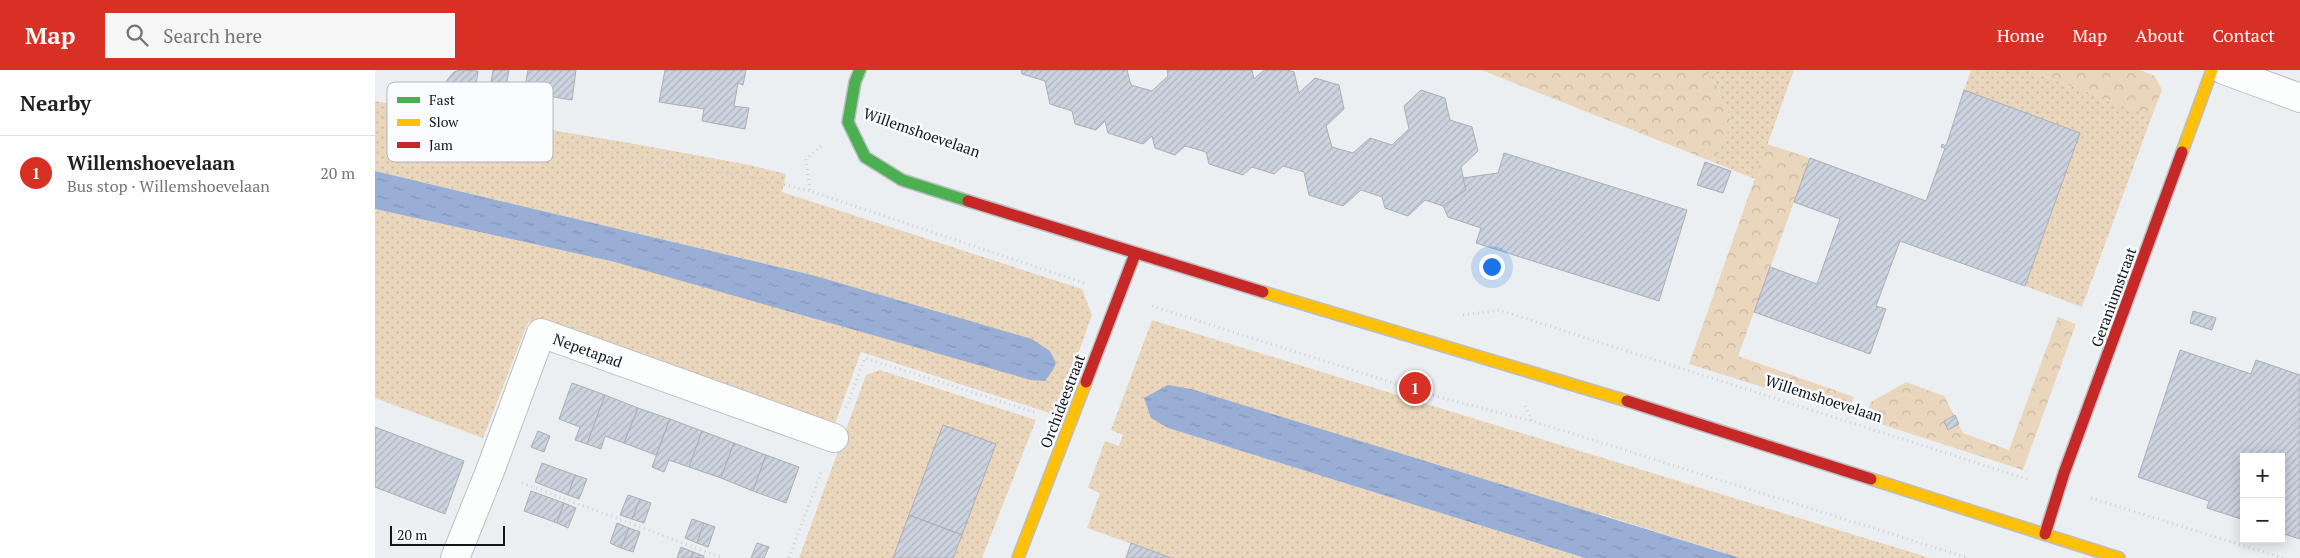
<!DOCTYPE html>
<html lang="en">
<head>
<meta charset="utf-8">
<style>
	body { margin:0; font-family:"PT Serif",serif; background:#f6f6f6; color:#202124 }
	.controls { position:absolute; right:15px; bottom:15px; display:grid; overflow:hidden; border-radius:0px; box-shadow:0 2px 12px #0003 }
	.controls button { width:45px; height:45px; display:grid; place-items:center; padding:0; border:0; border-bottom:1px solid #e0e0e0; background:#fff; color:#202124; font:25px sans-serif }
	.scale { position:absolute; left:15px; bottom:12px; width:115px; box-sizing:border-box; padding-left:5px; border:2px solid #141518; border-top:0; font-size:14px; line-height:18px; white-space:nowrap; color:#141518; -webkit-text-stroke:4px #f9fbfe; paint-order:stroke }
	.you { position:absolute; left:1116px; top:196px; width:18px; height:18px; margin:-12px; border:4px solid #fff; border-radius:50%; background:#1a73e8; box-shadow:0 0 0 8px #1a73e833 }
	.badge { display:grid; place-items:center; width:32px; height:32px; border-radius:50%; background:#d93025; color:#fff; font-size:16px; font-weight:700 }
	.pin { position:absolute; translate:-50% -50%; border:2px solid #fff; box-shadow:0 1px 5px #0006 }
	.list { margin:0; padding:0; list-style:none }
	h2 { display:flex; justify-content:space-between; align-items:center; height:65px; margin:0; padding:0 20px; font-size:21px }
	h2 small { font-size:16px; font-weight:400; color:#757577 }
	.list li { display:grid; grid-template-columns:32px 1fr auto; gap:15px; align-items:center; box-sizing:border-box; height:75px; padding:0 20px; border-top:1px solid #e0e0e0 }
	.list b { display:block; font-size:19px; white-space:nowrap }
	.list p { margin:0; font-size:16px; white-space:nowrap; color:#757577 }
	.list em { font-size:16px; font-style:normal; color:#757577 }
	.icon { flex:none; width:28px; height:28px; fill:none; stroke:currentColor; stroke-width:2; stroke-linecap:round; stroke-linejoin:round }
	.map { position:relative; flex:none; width:1925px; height:488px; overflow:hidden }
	header { display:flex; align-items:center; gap:30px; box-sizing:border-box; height:70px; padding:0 25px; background:#d93025; color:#fff }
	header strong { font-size:24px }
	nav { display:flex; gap:28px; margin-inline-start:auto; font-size:18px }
	.search { width:350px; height:45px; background:#f6f6f6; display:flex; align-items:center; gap:12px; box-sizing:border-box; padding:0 18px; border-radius:0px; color:#757577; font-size:19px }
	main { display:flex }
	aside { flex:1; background:#fff }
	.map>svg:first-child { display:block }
	.grass { fill:url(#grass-dots) }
	.forest { fill:url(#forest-crowns) }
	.water { fill:url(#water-ripples) }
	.building { fill:url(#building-hatch); stroke:#acaeb1 }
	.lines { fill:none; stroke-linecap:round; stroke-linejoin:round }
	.street-casing { stroke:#bcbec1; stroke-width:30 }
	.fast-casing { stroke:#bcbec1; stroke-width:14 }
	.slow-casing { stroke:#bcbec1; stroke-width:14 }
	.jam-casing { stroke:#bcbec1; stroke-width:14 }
	.path { stroke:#cecfd0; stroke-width:3; stroke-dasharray:1 4; stroke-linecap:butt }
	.street { stroke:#fcfdfd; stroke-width:28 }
	.fast { stroke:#4caf50; stroke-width:11 }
	.slow { stroke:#ffc107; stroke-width:11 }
	.jam { stroke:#c62828; stroke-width:11 }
	.labels { text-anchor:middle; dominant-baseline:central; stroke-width:5; stroke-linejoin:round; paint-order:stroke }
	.street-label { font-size:15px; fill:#141518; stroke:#f9fbfe }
	.key { fill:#f9fbfe; stroke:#b4b6b9; stroke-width:1 }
	.key-label { font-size:14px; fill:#141518 }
</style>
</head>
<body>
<header>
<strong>Map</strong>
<div class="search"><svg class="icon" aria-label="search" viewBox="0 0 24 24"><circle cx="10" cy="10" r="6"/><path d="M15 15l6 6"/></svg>Search here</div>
<nav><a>Home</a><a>Map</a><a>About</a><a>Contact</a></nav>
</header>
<main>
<aside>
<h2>Nearby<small></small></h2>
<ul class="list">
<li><span class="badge">1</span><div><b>Willemshoevelaan</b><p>Bus stop · Willemshoevelaan</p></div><em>20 m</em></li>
</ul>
</aside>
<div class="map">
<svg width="1925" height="488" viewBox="0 0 1925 488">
	<defs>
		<pattern id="grass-dots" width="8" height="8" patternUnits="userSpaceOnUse" patternTransform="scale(1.25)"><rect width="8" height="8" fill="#ead6bc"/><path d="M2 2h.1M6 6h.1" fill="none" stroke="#c8b7a1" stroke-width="1.8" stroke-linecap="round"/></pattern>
		<pattern id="forest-crowns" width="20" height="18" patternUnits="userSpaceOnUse" patternTransform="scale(1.25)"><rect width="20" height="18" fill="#ead6bc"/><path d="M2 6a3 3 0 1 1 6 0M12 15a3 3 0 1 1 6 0" fill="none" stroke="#c8b7a1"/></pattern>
		<pattern id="water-ripples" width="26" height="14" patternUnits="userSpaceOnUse" patternTransform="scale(1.25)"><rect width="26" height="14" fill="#98aed5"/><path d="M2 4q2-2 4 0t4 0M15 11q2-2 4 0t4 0" fill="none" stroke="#8295b6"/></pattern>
		<pattern id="building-hatch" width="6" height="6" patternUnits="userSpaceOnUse" patternTransform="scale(1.25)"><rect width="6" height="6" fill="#ccd3df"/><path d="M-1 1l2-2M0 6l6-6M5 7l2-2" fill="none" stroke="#aeb4bf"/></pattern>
	</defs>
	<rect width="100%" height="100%" fill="#eceff2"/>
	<g class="grass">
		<polygon points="1327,0 1419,0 1380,109 1338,92 1357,53 1340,11"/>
		<polygon points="1596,0 1653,0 1777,46 1707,237 1650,216 1705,63 1589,20"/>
		<polygon points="0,31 249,72 375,95 411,104 407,122 707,219 717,245 681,345 486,282 457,362 153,252 108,368 0,328 0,139 240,192 437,205 0,101"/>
		<polygon points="777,250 1555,488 1365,488 1228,445 793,358 1210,488 797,488 712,458 725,423 713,418 730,371 744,376 748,365 736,360"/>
		<polygon points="505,300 661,350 607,488 424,488 491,305"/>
	</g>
	<g class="forest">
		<polygon points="1106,0 1327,0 1340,11 1357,53 1338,92"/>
		<polygon points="1653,0 1765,0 1780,6 1787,20 1777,46"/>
		<polygon points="1392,74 1435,88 1363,286 1479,327 1473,344 1314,294"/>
		<polygon points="1683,247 1701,254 1648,400 1490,349 1496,332 1531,312 1569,326 1588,363 1634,380"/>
	</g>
	<g class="water">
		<polygon points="0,101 437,205 657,269 675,281 681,293 678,300 670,311 656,310 240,192 0,139"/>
		<polygon points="793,315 816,319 1365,488 1210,488 793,358 776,348 769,328"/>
	</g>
	<g class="building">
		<polygon points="85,0 103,1 98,37 68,33 72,10 79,2"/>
		<polygon points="118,0 134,0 130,22 115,19"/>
		<polygon points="153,0 201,0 197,30 149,22"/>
		<polygon points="290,0 371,0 368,15 363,13 359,36 374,38 370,59 327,51 329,39 284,32"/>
		<polygon points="646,0 752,0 756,15 777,21 793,6 792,0 877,0 879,9 889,0 913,0 919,2 924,23 940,8 964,15 969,39 951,56 957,77 978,83 995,68 1017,75 1034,59 1029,36 1046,20 1070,28 1075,50 1097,57 1103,81 1086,97 1091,120 1068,136 1050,130 1033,146 1010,138 1007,127 986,120 968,136 934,125 929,102 908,96 899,104 877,97 868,105 834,94 831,82 810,76 800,85 780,78 777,66 768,74 733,63 730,51 721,60 700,54 697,41 675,34 670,11 647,4"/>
		<polygon points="1589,20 1705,63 1650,216 1525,171 1501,236 1511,239 1495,284 1379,242 1395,197 1442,214 1465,149 1419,132 1435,88 1551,131 1570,78 1566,77 1567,74 1571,76"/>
		<polygon points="1129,83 1312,140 1284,231 1101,173 1106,158 1073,147 1068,136 1091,120 1088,108 1123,103"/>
		<polygon points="1330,92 1356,101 1348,123 1322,115"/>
		<polygon points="1818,241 1841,248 1837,260 1815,253"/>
		<polygon points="1805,280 1876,304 1881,290 1925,305 1925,469 1906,463 1906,387 1869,387 1869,450 1832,438 1834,431 1763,407"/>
		<polygon points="197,313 230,325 212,374 200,370 205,357 184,349"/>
		<polygon points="230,325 263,338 249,373 230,366 226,379 212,374"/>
		<polygon points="263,338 295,349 281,385 249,373"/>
		<polygon points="1580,345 1584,354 1573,360 1569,351"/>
		<polygon points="295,349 327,361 314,397 294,390 289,402 277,397"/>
		<polygon points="568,355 621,374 587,465 534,445"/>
		<polygon points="0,357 89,391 70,444 0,417"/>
		<polygon points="163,361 175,366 169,382 156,377"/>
		<polygon points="327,361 359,373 346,408 314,397"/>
		<polygon points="359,373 391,385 378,421 346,408"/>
		<polygon points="391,385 424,397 411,433 378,421"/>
		<polygon points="167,393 200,405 193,425 160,412"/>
		<polygon points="200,405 212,409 204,429 193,425"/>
		<polygon points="156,421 189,433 182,453 149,441"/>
		<polygon points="253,425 265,429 257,449 245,445"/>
		<polygon points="265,429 276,433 269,453 257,449"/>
		<polygon points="189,433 201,438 193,458 182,453"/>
		<polygon points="534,445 587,465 578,488 518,488"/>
		<polygon points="317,449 329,453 322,473 310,468"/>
		<polygon points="242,453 254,458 246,478 235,473"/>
		<polygon points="329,453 340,457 333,477 322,473"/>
		<polygon points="254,458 265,462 258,482 246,478"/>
		<polygon points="382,473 394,477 389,488 376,488"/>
		<polygon points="756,473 796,488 751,488"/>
		<polygon points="306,477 318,482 316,488 302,488"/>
		<polygon points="318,482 329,486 329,488 316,488"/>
	</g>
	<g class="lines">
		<g class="street-casing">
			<g id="street">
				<polyline points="1849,0 1925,28"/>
				<polyline points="80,488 115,401 166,263 459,368"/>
			</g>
		</g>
		<g class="fast-casing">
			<polyline id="fast" points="485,0 480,12 473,52 490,87 527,110 593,131"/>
		</g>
		<g class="slow-casing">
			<g id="slow">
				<polyline points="1807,82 1837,0"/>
				<polyline points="888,222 1252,331"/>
				<polyline points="1496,409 1744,488"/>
				<polyline points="643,488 711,312"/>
			</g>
		</g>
		<g class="jam-casing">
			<g id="jam">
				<polyline points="593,131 888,222"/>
				<polyline points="711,312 760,184"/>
				<polyline points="1252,331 1496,409"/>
				<polyline points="1670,464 1689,403 1807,82"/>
			</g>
		</g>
		<g class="path">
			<polyline points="0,45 382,108 435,121"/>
			<polyline points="446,76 431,89 435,121 712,214"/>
			<polyline points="777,236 1056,325 1157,351 1593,488"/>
			<polyline points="1088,245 1124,240 1652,409"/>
			<polyline points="1150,336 1157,351"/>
			<polyline points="471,338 490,288 662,343"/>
			<polyline points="147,413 348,488"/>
			<polyline points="1716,428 1908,488"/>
			<polyline points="414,488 447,400"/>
		</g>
		<use href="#street" class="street"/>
		<use href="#fast" class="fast"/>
		<use href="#slow" class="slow"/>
		<use href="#jam" class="jam"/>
	</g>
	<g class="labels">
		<g class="street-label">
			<text transform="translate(547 62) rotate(19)">Willemshoevelaan</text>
			<text transform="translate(1738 227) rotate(-70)">Geraniumstraat</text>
			<text transform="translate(213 280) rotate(20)">Nepetapad</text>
			<text transform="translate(1449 328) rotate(18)">Willemshoevelaan</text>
			<text transform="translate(687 331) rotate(-69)">Orchideestraat</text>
		</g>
	</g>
	<rect x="12" y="12" width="166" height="80" rx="8" class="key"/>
	<rect x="22" y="27" width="23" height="6" fill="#4caf50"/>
	<rect x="22" y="49" width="23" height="7" fill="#ffc107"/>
	<rect x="22" y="72" width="23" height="6" fill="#c62828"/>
	<g class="key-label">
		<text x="54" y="35">Fast</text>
		<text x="54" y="57">Slow</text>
		<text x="54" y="80">Jam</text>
	</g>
</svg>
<div class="controls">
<button>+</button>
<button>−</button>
</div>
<div class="scale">20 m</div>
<div class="you"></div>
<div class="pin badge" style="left:1040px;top:318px">1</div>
</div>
</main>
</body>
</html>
